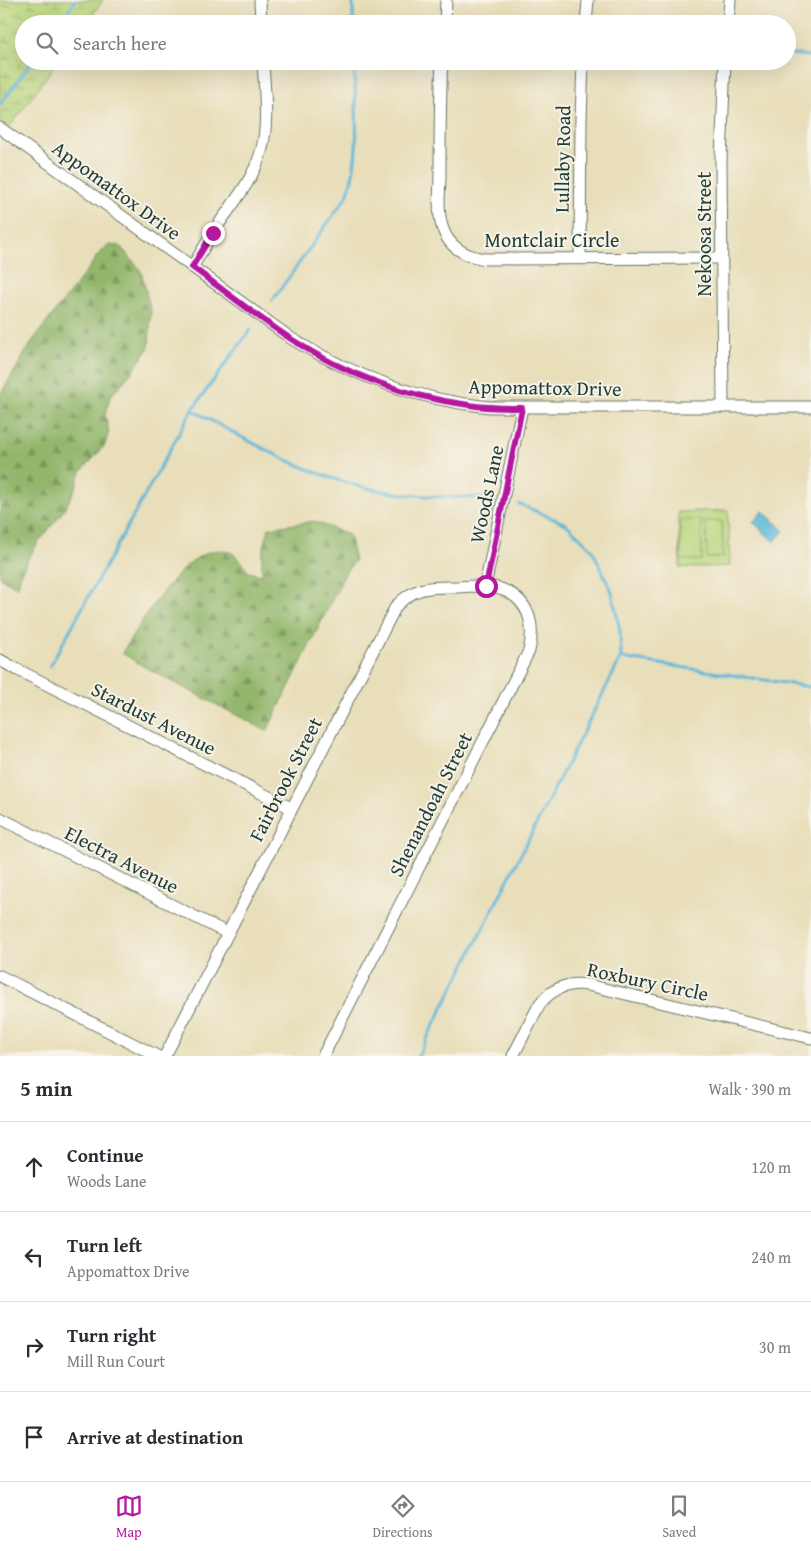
<!DOCTYPE html>
<html lang="en">
<head>
<meta charset="utf-8">
<style>
	body { margin:0; font-family:"Gentium Book Plus",serif; background:#f2f2f3; color:#2b2b33 }
	.stop { position:absolute; width:15px; height:15px; margin:-11px; border:4px solid #b5179e; border-radius:50%; background:#fff }
	.stop.end { background:#b5179e; border-color:#fff; box-shadow:0 1px 5px #0008 }
	.list { margin:0; padding:0; list-style:none }
	h2 { display:flex; justify-content:space-between; align-items:center; height:65px; margin:0; padding:0 20px; font-size:21px }
	h2 small { font-size:16px; font-weight:400; color:#7c7c81 }
	.list li { display:grid; grid-template-columns:32px 1fr auto; gap:15px; align-items:center; box-sizing:border-box; height:90px; padding:0 20px; border-top:1px solid #e1e1e2 }
	.list b { display:block; font-size:19px; white-space:nowrap }
	.list p { margin:0; font-size:16px; white-space:nowrap; color:#7c7c81 }
	.list em { font-size:16px; font-style:normal; color:#7c7c81 }
	.icon { flex:none; width:28px; height:28px; fill:none; stroke:currentColor; stroke-width:2; stroke-linecap:round; stroke-linejoin:round }
	.map { position:relative; flex:none; width:811px; height:1056px; overflow:hidden }
	.search { position:absolute; background:#fff; box-shadow:0 5px 20px #0002; left:15px; right:15px; top:15px; height:55px; display:flex; align-items:center; gap:12px; box-sizing:border-box; padding:0 18px; border-radius:28px; color:#7c7c81; font-size:19px }
	.sheet { height:425px; background:#fff }
	nav { display:flex; justify-content:space-around; align-items:center; box-sizing:border-box; height:70px; border-top:1px solid #e1e1e2; background:#fff; font-size:14px; color:#7c7c81 }
	nav a { display:grid; justify-items:center; gap:2px }
	nav .on { color:#b5179e }
	.map>svg:first-child { display:block }
	.forest { fill:url(#forest-firs); stroke:#587a4f }
	.wetland { fill:url(#wetland-marsh); stroke:#6c8857 }
	.park { fill:url(#park-crowns); stroke:#6c8857 }
	.pitch { fill:#b8d47a; stroke:#6c8857 }
	.water { fill:#5cb8da; stroke:#3e7a87 }
	.lines { fill:none; stroke-linecap:round; stroke-linejoin:round }
	.stream { stroke:#5cb8da; stroke-width:3 }
	.minor-casing { stroke:#657563; stroke-width:13 }
	.minor { stroke:#fff; stroke-width:11 }
	.route { stroke:#b5179e; stroke-width:6 }
	.labels { text-anchor:middle; dominant-baseline:central; stroke-width:4; stroke-linejoin:round; paint-order:stroke }
	.street-label { font-size:20px; fill:#1f3d34; stroke:#f7f3e8 }
</style>
</head>
<body>
<div class="map">
<svg width="811" height="1056" viewBox="0 0 811 1056">
	<defs>
		<pattern id="forest-firs" width="22" height="20" patternUnits="userSpaceOnUse" patternTransform="scale(1.25)"><rect width="22" height="20" fill="#92b66a"/><path d="M5 1l3.5 6h-7zM16 11l3.5 6h-7z" fill="#779558"/></pattern>
		<pattern id="wetland-marsh" width="20" height="14" patternUnits="userSpaceOnUse" patternTransform="scale(1.25)"><rect width="20" height="14" fill="#b8d47a"/><path d="M1 5h8M5 5V1M11 12h8M15 12V8" fill="none" stroke="#95ad65"/></pattern>
		<pattern id="park-crowns" width="20" height="18" patternUnits="userSpaceOnUse" patternTransform="scale(1.25)"><rect width="20" height="18" fill="#b8d47a"/><path d="M2 6a3 3 0 1 1 6 0M12 15a3 3 0 1 1 6 0" fill="none" stroke="#95ad65"/></pattern>
	</defs>
	<rect width="100%" height="100%" fill="#f7f3e8"/>
	<filter id="ink" filterUnits="userSpaceOnUse"><feTurbulence type="fractalNoise" baseFrequency=".02" numOctaves="2"/><feDisplacementMap in="SourceGraphic" scale="10" xChannelSelector="R" yChannelSelector="G"/><feConvolveMatrix kernelMatrix="1 2 1 2 8 2 1 2 1" color-interpolation-filters="sRGB"/></filter>
	<filter id="wash" filterUnits="userSpaceOnUse"><feTurbulence type="fractalNoise" baseFrequency=".0096" numOctaves="4" result="noise"/><feDisplacementMap in="SourceGraphic" scale="20" xChannelSelector="R" yChannelSelector="G"/><feGaussianBlur stdDeviation="1.12" result="paint"/><feColorMatrix in="noise" values="0 0 0 0 0 0 0 0 0 0 0 0 0 0 0 0 0 1.4 0 .05"/><feComposite in="paint" operator="in"/></filter>
	<g filter="url(#wash)">
		<rect width="100%" height="100%" fill="#e8deb9"/>
		<g class="forest">
			<polygon points="109,245 120,246 141,271 151,311 149,347 134,370 110,397 105,415 109,431 105,445 81,472 75,489 64,510 38,543 28,559 21,573 18,588 0,577 0,395 33,340 89,268 97,256"/>
			<path d="M 314,521 L 349,535 L 355,561 L 347,570 L 267,731 L 148,669 L 122,653 C 139,626 187,541 226,551 C 237,553 242,563 248,572 L 262,575 L 262,554 L 269,528 Z"/>
		</g>
		<polygon class="wetland" points="0,0 103,0 86,24 24,24 24,61 58,61 9,128 0,121"/>
		<polygon class="park" points="728,510 730,566 680,568 678,512"/>
		<g class="pitch">
			<polygon points="680,520 701,520 702,560 681,560"/>
			<polygon points="706,521 722,521 723,557 707,558"/>
		</g>
		<polygon class="water" points="763,511 784,531 774,542 753,522"/>
		<g class="lines">
			<g class="stream">
				<polyline points="353,0 353,24"/>
				<polyline points="59,24 76,0"/>
				<polyline points="787,54 811,56"/>
				<polyline points="0,105 32,61"/>
				<path d="M 272,301 L 347,196 C 362,155 355,104 354,61"/>
				<path d="M 192,410 C 252,443 313,479 382,491 C 416,497 450,497 485,498"/>
				<polyline points="621,658 811,687"/>
				<polyline points="50,666 192,410 251,329"/>
				<polyline points="418,1056 621,658 620,631 612,592 592,549 566,524 519,504"/>
			</g>
		</g>
	</g>
	<g filter="url(#ink)">
		<g class="lines">
			<g class="minor-casing">
				<g id="minor">
					<polyline points="260,0 261,24"/>
					<polyline points="445,24 446,0"/>
					<polyline points="586,24 588,0"/>
					<polyline points="728,24 730,0"/>
					<path d="M 442,61 C 440,98 440,136 440,173 C 440,193 436,216 445,234 C 453,250 469,257 486,259 L 721,258"/>
					<path d="M 0,128 L 292,339 C 353,376 417,400 489,407 L 811,407"/>
					<polyline points="580,258 581,120 583,61"/>
					<path d="M 192,267 C 200,255 206,243 214,231 C 234,201 259,175 264,138 C 268,113 264,86 263,61"/>
					<polyline points="723,407 721,160 725,61"/>
					<polyline points="485,586 522,408"/>
					<polyline points="0,660 18,670 291,808"/>
					<polyline points="0,818 227,933"/>
					<polyline points="0,976 157,1056"/>
					<path d="M 165,1056 L 396,606 C 416,585 432,587 459,587 C 468,586 477,586 486,586 C 524,590 537,617 529,651 L 323,1056"/>
					<path d="M 513,1056 L 539,1005 C 551,989 568,982 588,985 L 811,1038"/>
				</g>
			</g>
			<use href="#minor" class="minor"/>
		</g>
	</g>
	<g class="lines" filter="url(#ink)">
		<path class="route" d="M 213,233 L 192,267 C 225,291 257,317 291,339 C 344,374 407,397 469,405 C 487,408 505,408 522,408 L 486,586"/>
	</g>
	<g class="labels">
		<g class="street-label">
			<text transform="translate(562 159) rotate(-89)">Lullaby Road</text>
			<text transform="translate(117 190) rotate(36)">Appomattox Drive</text>
			<text transform="translate(703 234) rotate(-90)">Nekoosa Street</text>
			<text x="552" y="239">Montclair Circle</text>
			<text transform="translate(545 387) rotate(1)">Appomattox Drive</text>
			<text transform="translate(486 494) rotate(-78)">Woods Lane</text>
			<text transform="translate(154 718) rotate(27)">Stardust Avenue</text>
			<text transform="translate(285 779) rotate(-63)">Fairbrook Street</text>
			<text transform="translate(430 804) rotate(-63)">Shenandoah Street</text>
			<text transform="translate(122 859) rotate(27)">Electra Avenue</text>
			<text transform="translate(648 981) rotate(12)">Roxbury Circle</text>
		</g>
	</g>
</svg>
<div class="stop" style="left:486px;top:586px"></div>
<div class="stop end" style="left:213px;top:233px"></div>
<div class="search"><svg class="icon" aria-label="search" viewBox="0 0 24 24"><circle cx="10" cy="10" r="6"/><path d="M15 15l6 6"/></svg>Search here</div>
</div>
<section class="sheet">
<h2>5 min<small>Walk · 390 m</small></h2>
<ul class="list">
<li><svg class="icon" aria-label="ahead" viewBox="0 0 24 24"><path d="M12 20V5M6 11l6-6 6 6"/></svg><div><b>Continue</b><p>Woods Lane</p></div><em>120 m</em></li>
<li><svg class="icon" aria-label="left" viewBox="0 0 24 24"><path d="M17 20v-9H6M10 6l-5 5 5 5"/></svg><div><b>Turn left</b><p>Appomattox Drive</p></div><em>240 m</em></li>
<li><svg class="icon" aria-label="right" viewBox="0 0 24 24"><path d="M7 20v-9h11M14 6l5 5-5 5"/></svg><div><b>Turn right</b><p>Mill Run Court</p></div><em>30 m</em></li>
<li><svg class="icon" aria-label="arrive" viewBox="0 0 24 24"><path d="M6 21V4h12l-3 4 3 4H6"/></svg><div><b>Arrive at destination</b></div></li>
</ul>
</section>
<nav>
<a class="on"><svg class="icon" aria-label="map" viewBox="0 0 24 24"><path d="M3 6l6-2 6 2 6-2v14l-6 2-6-2-6 2zM9 4v14M15 6v14"/></svg>Map</a>
<a><svg class="icon" aria-label="directions" viewBox="0 0 24 24"><path d="M12 3l9 9-9 9-9-9zM9 14v-3h6M13 9l2 2-2 2"/></svg>Directions</a>
<a><svg class="icon" aria-label="saved" viewBox="0 0 24 24"><path d="M7 4h10v16l-5-4-5 4z"/></svg>Saved</a>
</nav>
</body>
</html>
